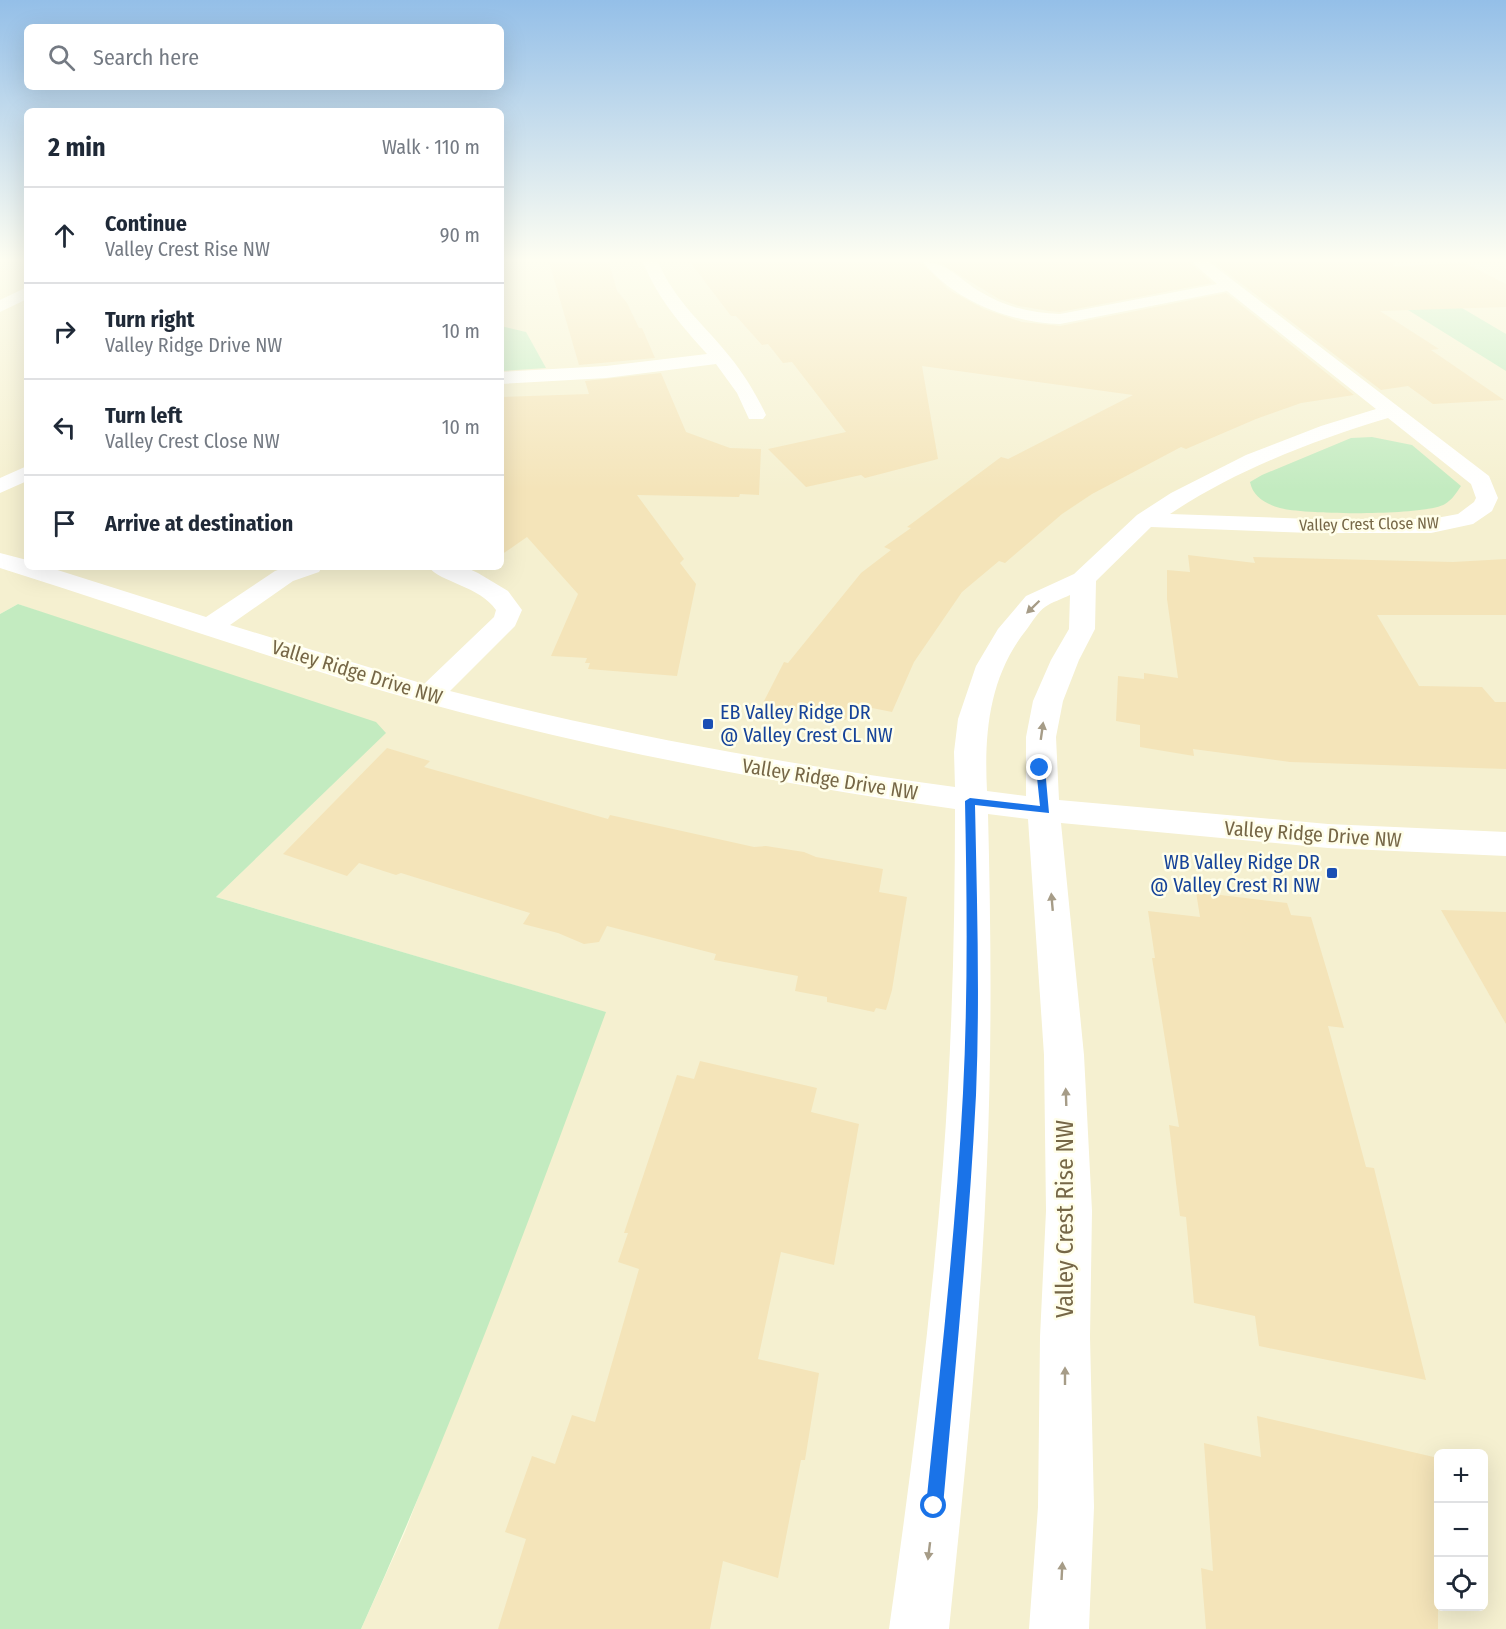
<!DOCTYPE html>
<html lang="en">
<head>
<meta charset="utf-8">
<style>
	body { margin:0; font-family:"Fira Sans Condensed",sans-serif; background:#f2f2f3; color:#1f2937 }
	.controls { position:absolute; right:18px; bottom:18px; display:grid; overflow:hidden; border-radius:9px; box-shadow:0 6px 24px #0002 }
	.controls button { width:54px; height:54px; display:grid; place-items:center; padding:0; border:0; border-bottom:2px solid #e0e1e3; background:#fff; color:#1f2937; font:30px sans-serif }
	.stop { position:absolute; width:18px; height:18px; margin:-14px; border:4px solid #1a73e8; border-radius:50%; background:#fff }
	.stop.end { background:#1a73e8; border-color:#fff; box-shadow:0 2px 6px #0008 }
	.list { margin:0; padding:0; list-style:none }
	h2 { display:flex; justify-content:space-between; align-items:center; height:78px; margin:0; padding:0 24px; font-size:26px }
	h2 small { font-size:20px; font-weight:400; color:#747a83 }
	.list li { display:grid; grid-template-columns:39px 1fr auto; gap:18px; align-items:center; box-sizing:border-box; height:96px; padding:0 24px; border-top:2px solid #e0e1e3 }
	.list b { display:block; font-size:22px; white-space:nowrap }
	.list p { margin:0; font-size:20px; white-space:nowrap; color:#747a83 }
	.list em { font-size:20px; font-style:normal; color:#747a83 }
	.icon { flex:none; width:33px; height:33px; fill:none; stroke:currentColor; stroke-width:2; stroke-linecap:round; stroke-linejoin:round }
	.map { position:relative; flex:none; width:1506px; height:1629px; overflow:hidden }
	.search { position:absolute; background:#fff; box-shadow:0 6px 24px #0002; left:24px; top:24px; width:480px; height:66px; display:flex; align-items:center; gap:15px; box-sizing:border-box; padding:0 21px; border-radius:9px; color:#747a83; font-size:22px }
	.panel { position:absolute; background:#fff; box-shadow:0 6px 24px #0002; left:24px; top:108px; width:480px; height:462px; border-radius:9px }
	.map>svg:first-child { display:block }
	.residential { fill:#f5f0d0; fill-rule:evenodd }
	.green { fill:#c3ebc0 }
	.building { fill:#f4e4b9 }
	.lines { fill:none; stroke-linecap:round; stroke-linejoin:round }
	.minor { fill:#fff; fill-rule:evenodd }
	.oneway { fill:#a69c87 }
	.route { fill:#1a73e8 }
	.transit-dot { fill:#1a4fb4; stroke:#fffee9; stroke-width:2 }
	.labels { text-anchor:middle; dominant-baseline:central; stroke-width:5; stroke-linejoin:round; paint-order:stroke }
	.far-street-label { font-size:16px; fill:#766747; stroke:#fffee9 }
	.street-label { font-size:20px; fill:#766747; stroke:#fffee9 }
	.transit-label { font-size:20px; fill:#164399; stroke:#fffee9; text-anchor:start }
	.near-street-label { font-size:24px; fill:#766747; stroke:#fffee9 }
</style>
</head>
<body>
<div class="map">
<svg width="1506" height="1629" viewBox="0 0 1506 1629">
	<rect width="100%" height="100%" fill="#fdfce2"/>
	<path class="residential" d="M 0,262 L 27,262 L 27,567 L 501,567 L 501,262 L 1506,262 L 1506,1629 L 361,1629 L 405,1532 L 605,1012 L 216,897 L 385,733 L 18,604 L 0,614 ZM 1438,1454 L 1484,1454 L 1484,1606 L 1438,1606 Z"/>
	<g class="green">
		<polygon points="1331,262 1384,262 1506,334 1506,371"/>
		<polygon points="501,326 526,332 546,368 501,371"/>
		<path d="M 1372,437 L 1412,445 L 1461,486 C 1457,492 1452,500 1445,504 C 1425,516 1305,515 1280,508 C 1266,504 1253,497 1250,482 L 1262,475 L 1351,438 Z"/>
		<path d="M 18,604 L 376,722 L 386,733 L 216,897 L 606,1012 C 530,1219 452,1428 361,1629 L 0,1629 L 0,614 Z"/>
	</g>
	<g class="building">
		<polygon points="549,262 609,262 617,291 627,303 639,328 642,328 655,358 579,365"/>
		<polygon points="690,262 921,262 949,290 984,309 1022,322 1060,326 1226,293 1354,395 1301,403 1256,419 1186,449 1181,447 1092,494 1062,514 1005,563 999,561 962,592 914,662 892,712 852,704 846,720 823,716 763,703 784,662 788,663 861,573 891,550 884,547 911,528 907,527 1001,457 1008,459 1133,395 922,366 938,459 865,478 861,475 806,487 768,449 846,432 792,362 783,363 768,344 762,345 736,316 731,316"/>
		<polygon points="938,262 1190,262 1212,283 1060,312 1049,311 1019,306 999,299"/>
		<polygon points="1213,262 1393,262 1393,266 1465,263 1506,284 1506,307 1380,311 1439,349 1431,350 1504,400 1433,404 1408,386 1381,390"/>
		<polygon points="661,373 686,432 730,448 761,449 759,495 740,494 739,497 637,495 684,559 680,563 696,584 677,676 588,669 590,663 585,663 587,658 551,656 578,594 527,537 501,555 501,397 589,394 585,381"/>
		<polygon points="1188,555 1255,563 1253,557 1453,562 1506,559 1506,615 1377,615 1419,686 1482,687 1495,702 1506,702 1506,769 1290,762 1193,749 1194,756 1140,747 1140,725 1116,721 1118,676 1144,679 1144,673 1178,678 1167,599 1167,570 1190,572"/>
		<polygon points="387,748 430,761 424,767 608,819 610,815 754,847 766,846 804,852 816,857 883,869 879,892 907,897 892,990 886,1010 876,1008 874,1012 827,1002 827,997 795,991 798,976 714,960 716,954 607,926 599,942 584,944 558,933 523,924 530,913 401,873 396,875 359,863 347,876 283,854"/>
		<polygon points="1196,892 1287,903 1291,915 1311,917 1344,1028 1328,1026 1366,1167 1374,1168 1426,1380 1259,1346 1255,1316 1194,1303 1186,1217 1180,1216 1169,1125 1179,1127 1152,958 1155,958 1148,911 1200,917"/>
		<polygon points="1441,910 1506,912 1506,1024"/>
		<polygon points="700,1061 817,1088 811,1112 859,1124 834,1265 781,1252 758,1359 819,1373 805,1460 801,1460 778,1578 723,1561 710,1629 498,1629 526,1539 505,1532 532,1456 555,1464 572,1415 595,1422 639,1269 618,1262 628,1233 624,1233 677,1075 694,1079"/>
		<polygon points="1257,1416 1438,1458 1438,1629 1206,1629 1201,1568 1213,1571 1204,1443 1261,1457"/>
	</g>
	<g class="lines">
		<g class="minor">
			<path d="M 643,262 L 658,262 C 676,303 703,323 730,357 C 744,374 756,394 766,415 L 763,419 L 749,419 L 737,393 L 716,364 L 606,378 L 501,384 L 501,372 L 606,366 L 707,354 C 681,325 658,299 643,262 Z"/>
			<path d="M 923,262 C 947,262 959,279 979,291 C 1005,307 1030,313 1060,314 L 1217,284 L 1192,262 L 1209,262 L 1489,476 L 1498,498 L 1492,511 L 1473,524 L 1431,533 L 1311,533 L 1151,527 L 1096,581 L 1095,629 L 1079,660 L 1063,701 L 1056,737 L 1059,800 L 1328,824 L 1506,832 L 1506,856 L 1328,848 L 1061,823 L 1084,1055 L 1092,1211 L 1090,1337 L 1094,1507 L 1089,1629 L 1029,1629 L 1038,1507 L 1040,1337 L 1046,1211 L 1044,1055 L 1028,819 L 988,814 C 991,930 992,1047 987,1163 C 981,1319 965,1474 949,1629 L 889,1629 C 911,1474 931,1319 943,1164 C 952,1046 955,928 955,809 C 771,783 590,748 411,699 C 273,660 137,611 0,568 L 0,553 L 27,560 L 27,567 L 48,567 L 206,617 L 275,571 L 286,567 L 322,567 L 319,572 L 293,581 L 230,625 L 424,684 L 494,617 L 496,610 C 480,586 439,582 429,567 L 465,567 L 478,573 L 508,591 L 522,610 L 515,626 L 450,691 C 616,734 785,764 955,787 L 954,752 L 958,719 L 976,666 L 998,629 L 1026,596 L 1074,574 L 1137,515 L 1171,493 L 1246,455 L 1321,426 L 1376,409 L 1227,291 L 1060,324 C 1012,323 954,301 923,262 ZM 1388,418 L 1471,484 L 1476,498 L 1474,502 L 1458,514 L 1431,519 L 1311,519 L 1170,514 C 1236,470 1312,441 1388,418 ZM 1070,595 L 1069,629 L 1051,660 L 1033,701 L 1026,737 L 1026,796 L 987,791 C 984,733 989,676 1027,629 C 1032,622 1038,612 1045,607 C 1052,602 1062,599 1070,595 Z"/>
			<polygon points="27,287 27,299 0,312 0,300"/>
			<polygon points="27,466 27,481 0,493 0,478"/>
		</g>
	</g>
	<defs><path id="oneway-solid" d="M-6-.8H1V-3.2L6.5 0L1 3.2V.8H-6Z" transform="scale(1.5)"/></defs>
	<g class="oneway">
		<use href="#oneway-solid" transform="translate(1033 607) rotate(136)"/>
		<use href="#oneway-solid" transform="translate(1042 731) rotate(-82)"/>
		<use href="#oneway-solid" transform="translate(1052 902) rotate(-95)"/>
		<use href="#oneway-solid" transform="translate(1066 1097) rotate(-92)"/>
		<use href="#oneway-solid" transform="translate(1065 1376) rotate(-90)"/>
		<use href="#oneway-solid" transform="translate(929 1551) rotate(97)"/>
		<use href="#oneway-solid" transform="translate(1062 1571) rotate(-87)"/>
	</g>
	<linearGradient id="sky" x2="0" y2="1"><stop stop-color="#94bfe8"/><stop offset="0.53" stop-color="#fefef2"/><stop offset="1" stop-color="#fefef2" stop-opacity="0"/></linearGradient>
	<rect width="1506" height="490" fill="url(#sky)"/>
	<path class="route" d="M 1040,764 L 1045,768 L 1049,813 L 975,805 C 977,902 980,998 976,1095 C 969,1232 955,1369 943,1506 L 940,1512 L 934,1514 L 929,1512 L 926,1506 C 940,1368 956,1231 963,1093 C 968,995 967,898 965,801 L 970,798 L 1040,806 L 1036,768 Z"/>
	<g class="transit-dot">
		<rect x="702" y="718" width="12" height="12" rx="3"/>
		<rect x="1326" y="867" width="12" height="12" rx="3"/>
	</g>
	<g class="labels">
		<g class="far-street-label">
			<text transform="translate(1369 524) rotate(-1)">Valley Crest Close NW</text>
		</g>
		<g class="street-label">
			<text transform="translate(357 672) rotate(17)">Valley Ridge Drive NW</text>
			<text transform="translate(830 779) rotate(9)">Valley Ridge Drive NW</text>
			<text transform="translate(1313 834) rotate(4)">Valley Ridge Drive NW</text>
		</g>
		<g class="transit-label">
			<text x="720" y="712">EB Valley Ridge DR<tspan x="720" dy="23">@ Valley Crest CL NW</tspan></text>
			<text x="1320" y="862" text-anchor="end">WB Valley Ridge DR<tspan x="1320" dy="23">@ Valley Crest RI NW</tspan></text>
		</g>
		<g class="near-street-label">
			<text transform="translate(1065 1219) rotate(-90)">Valley Crest Rise NW</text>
		</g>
	</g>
</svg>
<div class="controls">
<button>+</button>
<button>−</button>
<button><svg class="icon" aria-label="locate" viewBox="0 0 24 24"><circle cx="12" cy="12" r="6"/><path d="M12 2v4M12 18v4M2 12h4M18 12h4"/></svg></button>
</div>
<div class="stop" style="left:934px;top:1506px"></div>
<div class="stop end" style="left:1040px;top:768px"></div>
<div class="search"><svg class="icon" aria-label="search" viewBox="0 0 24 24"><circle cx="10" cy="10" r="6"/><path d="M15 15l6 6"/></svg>Search here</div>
<section class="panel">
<h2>2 min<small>Walk · 110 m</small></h2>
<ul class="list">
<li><svg class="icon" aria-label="ahead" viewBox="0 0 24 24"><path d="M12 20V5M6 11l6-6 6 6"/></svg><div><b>Continue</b><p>Valley Crest Rise NW</p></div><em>90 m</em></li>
<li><svg class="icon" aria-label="right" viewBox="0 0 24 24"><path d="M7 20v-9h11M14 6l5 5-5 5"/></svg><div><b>Turn right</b><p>Valley Ridge Drive NW</p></div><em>10 m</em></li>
<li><svg class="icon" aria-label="left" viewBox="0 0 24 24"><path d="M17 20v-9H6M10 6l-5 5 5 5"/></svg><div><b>Turn left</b><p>Valley Crest Close NW</p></div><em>10 m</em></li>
<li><svg class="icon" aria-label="arrive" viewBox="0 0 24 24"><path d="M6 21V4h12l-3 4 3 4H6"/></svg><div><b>Arrive at destination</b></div></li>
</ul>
</section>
</div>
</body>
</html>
